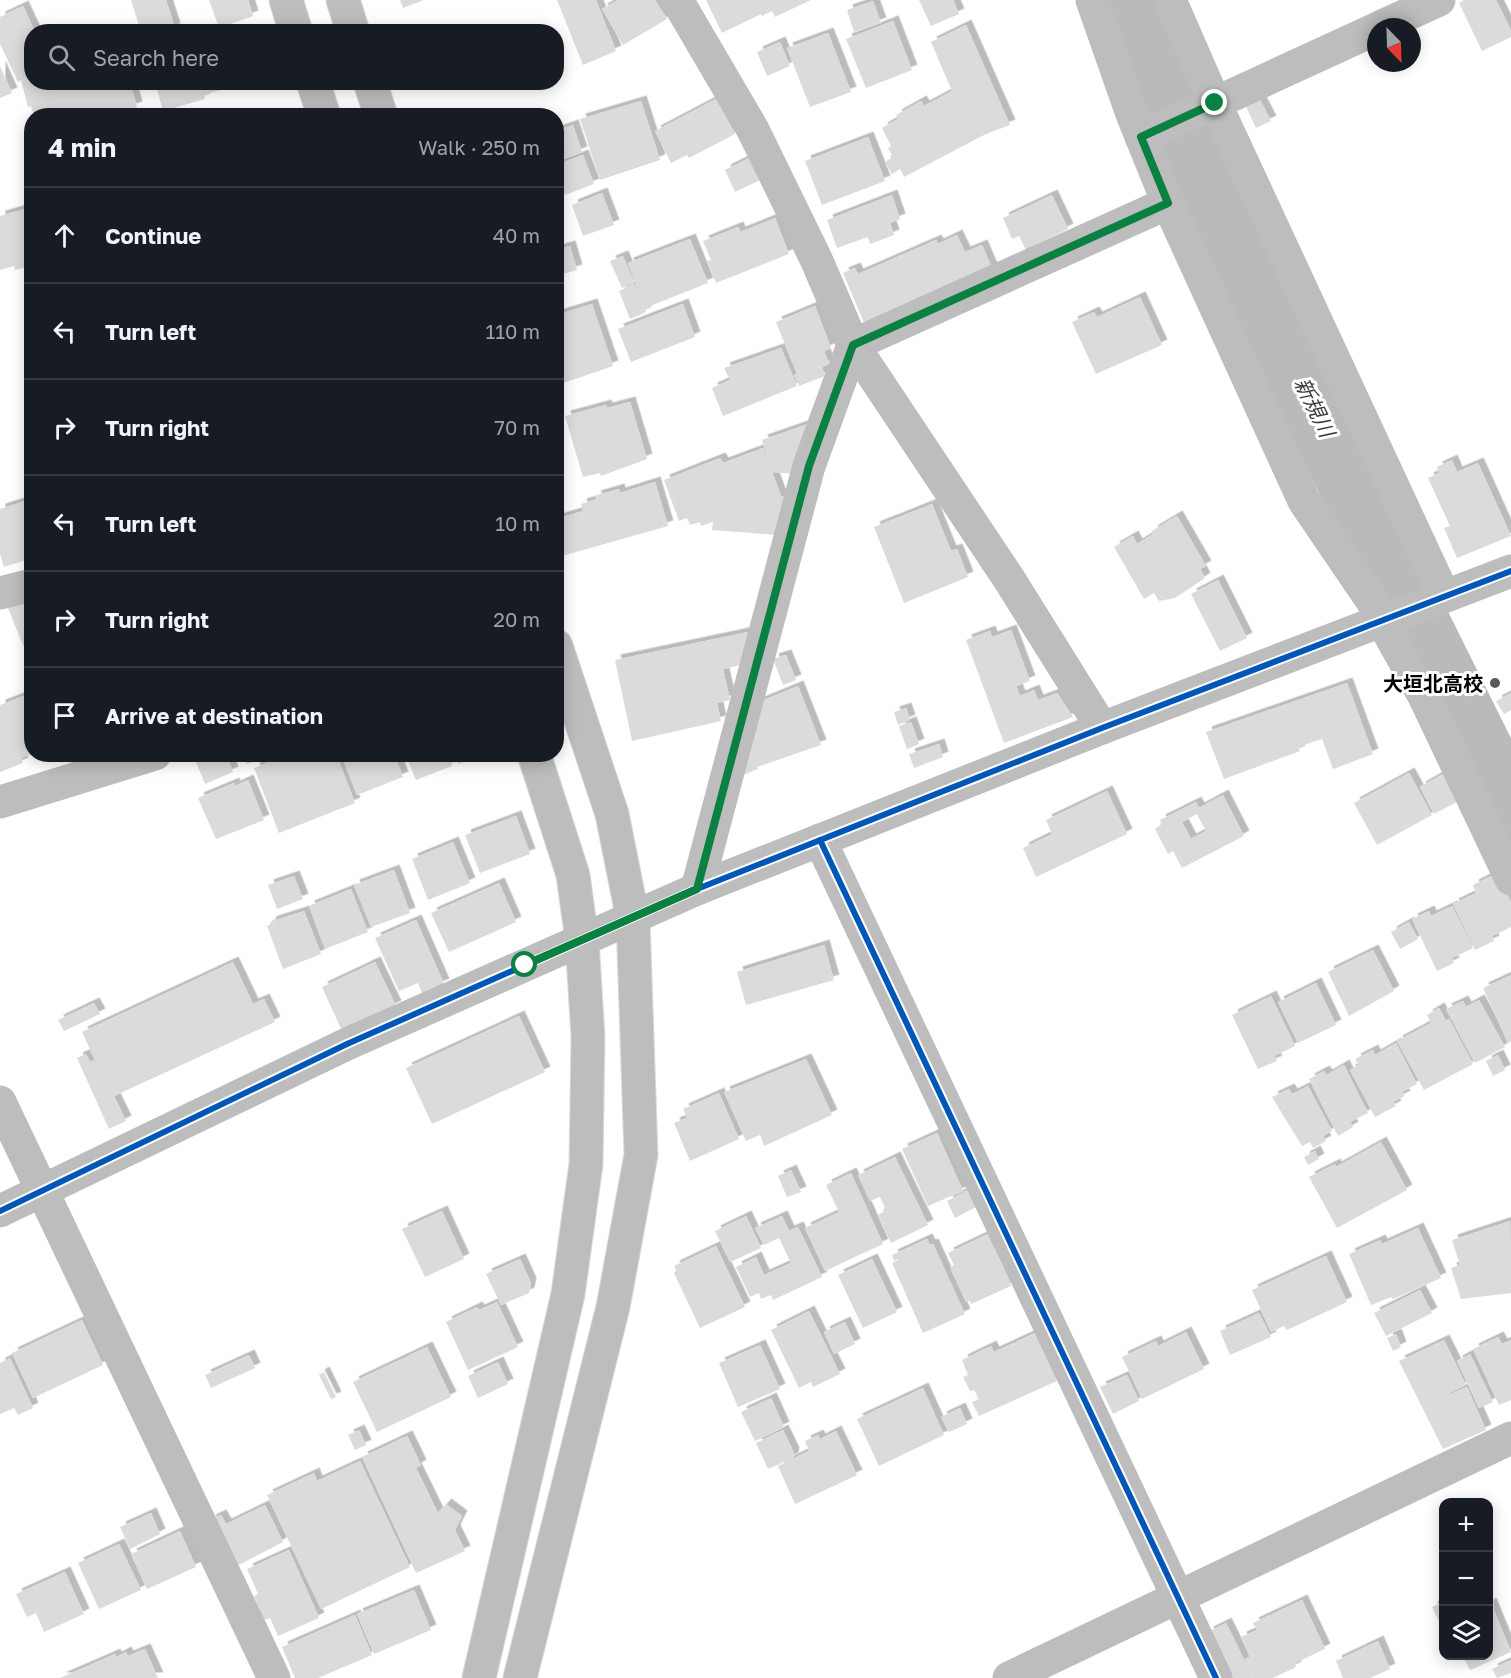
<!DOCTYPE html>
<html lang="en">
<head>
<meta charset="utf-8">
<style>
	body { margin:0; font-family:"Golos Text","Noto Sans JP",sans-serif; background:#20242c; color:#f1f3f6 }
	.controls { position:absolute; right:18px; bottom:18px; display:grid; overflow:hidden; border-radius:12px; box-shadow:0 3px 15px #0003 }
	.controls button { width:54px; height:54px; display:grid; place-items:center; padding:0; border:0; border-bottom:2px solid #363941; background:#171b24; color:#f1f3f6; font:30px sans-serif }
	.compass { position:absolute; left:1367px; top:18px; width:54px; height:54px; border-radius:50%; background:#171b24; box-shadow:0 3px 15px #0003; rotate:157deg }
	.stop { position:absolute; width:18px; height:18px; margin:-14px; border:4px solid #0b8043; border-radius:50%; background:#fff }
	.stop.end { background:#0b8043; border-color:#fff; box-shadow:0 2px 6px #0008 }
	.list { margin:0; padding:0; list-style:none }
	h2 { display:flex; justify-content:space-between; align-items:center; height:78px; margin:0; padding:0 24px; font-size:26px }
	h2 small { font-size:20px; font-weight:400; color:#9ea1a6 }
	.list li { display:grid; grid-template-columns:39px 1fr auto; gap:18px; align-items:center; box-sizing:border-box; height:96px; padding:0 24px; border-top:2px solid #363941 }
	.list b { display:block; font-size:22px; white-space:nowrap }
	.list em { font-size:20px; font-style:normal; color:#9ea1a6 }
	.icon { flex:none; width:33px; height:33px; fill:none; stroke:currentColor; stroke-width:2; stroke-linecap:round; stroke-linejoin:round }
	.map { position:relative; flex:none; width:1511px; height:1678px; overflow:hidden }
	.search { position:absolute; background:#171b24; box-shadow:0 3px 15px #0003; left:24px; top:24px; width:540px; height:66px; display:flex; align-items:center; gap:15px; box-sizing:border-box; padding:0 21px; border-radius:24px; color:#9ea1a6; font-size:22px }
	.panel { position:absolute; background:#171b24; box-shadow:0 3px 15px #0003; left:24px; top:108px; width:540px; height:654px; border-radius:24px }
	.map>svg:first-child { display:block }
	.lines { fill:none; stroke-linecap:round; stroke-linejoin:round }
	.river { stroke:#bababa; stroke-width:63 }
	.building { fill:#dbdbdb; fill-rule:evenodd; filter:url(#shadow) }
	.major-casing { stroke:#dbdbdb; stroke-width:35 }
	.minor { stroke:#bdbdbd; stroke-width:33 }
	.major { stroke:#bdbdbd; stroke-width:33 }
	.cycleway-casing { stroke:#fff; stroke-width:10 }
	.cycleway { stroke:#0057b8; stroke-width:6 }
	.route { stroke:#0b8043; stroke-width:8 }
	.poi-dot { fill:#595959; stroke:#fff; stroke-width:2 }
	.labels { text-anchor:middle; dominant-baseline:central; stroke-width:6; stroke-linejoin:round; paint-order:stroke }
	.poi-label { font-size:20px; font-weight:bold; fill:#000; stroke:#fff; text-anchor:end }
	.water-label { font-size:21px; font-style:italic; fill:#3d3d3d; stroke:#fff }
</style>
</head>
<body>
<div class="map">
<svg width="1511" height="1678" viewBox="0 0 1511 1678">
	<defs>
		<filter id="shadow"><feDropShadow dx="5.5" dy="-5.5" stdDeviation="0" flood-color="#0004"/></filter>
	</defs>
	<rect width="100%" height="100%" fill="#fff"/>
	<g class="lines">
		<polyline class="river" points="1129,0 1169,108 1345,475 1511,809"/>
	</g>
	<g class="building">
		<polygon points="131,0 166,0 175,28 171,32 141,32"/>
		<polygon points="209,0 248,0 253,16 219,28"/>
		<polygon points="400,0 424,0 403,8"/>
		<polygon points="557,0 596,0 616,51 583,65"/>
		<polygon points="618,0 655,0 667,19 623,45 602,9"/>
		<polygon points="706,0 811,0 775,17 772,11 762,16 761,14 722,33"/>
		<polygon points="919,0 953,0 959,14 931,26"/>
		<polygon points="1464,0 1496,0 1511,31 1511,37 1482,51 1459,3"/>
		<polygon points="873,1 881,23 854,32 847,10"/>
		<polygon points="23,6 35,32 32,32 32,82 130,82 137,107 107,116 34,116 31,106 28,107 21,80 18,82 0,44 0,17"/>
		<polygon points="893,21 912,70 866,88 846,39"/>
		<polygon points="966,25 1010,125 986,134 904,177 900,169 892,174 885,162 893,157 888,148 891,146 882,128 898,119 896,115 921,101 924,106 952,91 931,42"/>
		<polygon points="828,33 851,92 810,107 787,48"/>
		<polygon points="780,42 790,66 767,76 757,52"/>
		<polygon points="0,66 12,93 0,98"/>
		<polygon points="155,82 243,82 244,83 204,95 205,99 163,111"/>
		<polygon points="716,99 735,134 689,158 687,155 671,163 655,131"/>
		<polygon points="1260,100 1271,121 1256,128 1246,107"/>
		<polygon points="641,101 660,160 600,180 580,119"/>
		<polygon points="573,125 582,152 556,161 556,131"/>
		<polygon points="868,137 885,181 822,205 805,161"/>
		<polygon points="583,155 594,184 565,195 556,165"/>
		<polygon points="749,158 760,180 735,192 725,170"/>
		<polygon points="602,193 614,225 583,236 572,205"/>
		<polygon points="892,195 900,219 890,223 894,235 870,244 868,237 837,248 827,220"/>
		<polygon points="1052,195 1068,229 1026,250 1019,236 1012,239 1003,218"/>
		<polygon points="32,207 32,266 15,270 14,266 0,270 0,216"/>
		<polygon points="775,218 789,254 716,283 707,261 711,260 703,241 738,227 740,232"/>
		<polygon points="957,235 965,252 982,245 994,273 868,332 843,273 855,268 858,274 936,240 938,244"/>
		<polygon points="690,239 708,283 645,308 646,312 630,319 619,291 634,284 642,301 628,263"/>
		<polygon points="570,246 577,270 556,276 556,250"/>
		<polygon points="623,256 634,283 622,288 610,261"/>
		<polygon points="1140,297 1162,345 1096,374 1072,322 1094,312 1097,317"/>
		<polygon points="592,304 613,366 561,384 556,382 556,315"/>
		<polygon points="683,304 695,337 631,362 618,329"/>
		<polygon points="815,306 831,348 824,351 829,364 822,367 825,376 799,386 794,375 797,374 776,322"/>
		<polygon points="781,348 797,386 723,416 712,388 730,380 724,368"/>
		<polygon points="630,402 647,459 601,476 600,473 583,477 565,416 606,405 607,408"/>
		<polygon points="811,423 796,474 772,472 781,496 788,498 777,535 712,530 713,522 701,526 700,522 690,525 687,518 679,521 664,480 720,458 723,463 763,448 771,469 762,440"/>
		<polygon points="1452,460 1457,472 1478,463 1511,536 1457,558 1444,528 1450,526 1428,478 1439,473 1437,467"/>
		<polygon points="655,482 668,526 562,556 556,538 556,519 583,511 581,504 597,499 595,496 619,489 620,493"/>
		<polygon points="32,499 32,558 4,567 0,554 0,509"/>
		<polygon points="932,504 951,551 957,549 968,577 904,603 874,527"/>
		<polygon points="1177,516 1206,566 1200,569 1205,578 1175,598 1159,601 1154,593 1144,599 1114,547 1133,536 1137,544 1153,534 1152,531"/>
		<polygon points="1218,580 1247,638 1220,651 1191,594"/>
		<polygon points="32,598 32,650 26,652 7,606"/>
		<polygon points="1011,630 1030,681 1016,686 1020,696 1034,690 1038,700 1057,693 1073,717 1004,743 966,640 990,631 992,637"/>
		<polygon points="748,632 741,665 723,669 730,700 717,703 721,721 632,741 615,660"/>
		<polygon points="786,655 796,680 783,685 773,659"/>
		<polygon points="1347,683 1373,754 1333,769 1322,739 1298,747 1300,751 1224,779 1206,732"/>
		<polygon points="798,686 821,745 757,767 758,769 738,777 751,732 758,729 754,719 760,717 757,709 759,702"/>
		<polygon points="32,693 32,754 21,758 23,763 0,772 0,705"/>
		<polygon points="1511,693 1511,710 1504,714 1496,701"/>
		<polygon points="906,708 910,720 898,725 894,712"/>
		<polygon points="911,722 919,744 907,749 899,726"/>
		<polygon points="939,744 943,757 914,768 909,754"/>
		<polygon points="215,754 226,754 233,772 205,784 196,762"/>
		<polygon points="243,754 273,754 273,755 247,764"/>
		<polygon points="289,754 336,754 355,803 279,833 254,768"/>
		<polygon points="341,754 394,754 403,777 357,795"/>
		<polygon points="410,754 447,754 452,766 416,780 406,756"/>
		<polygon points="455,754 485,754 485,755 458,764"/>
		<polygon points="1409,773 1432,815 1377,845 1354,803"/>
		<polygon points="1443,774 1457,802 1434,814 1420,787"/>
		<polygon points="248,780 264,820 216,839 198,798 234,783 235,786"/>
		<polygon points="1107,791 1127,834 1036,877 1023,848 1052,834 1046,820"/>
		<path d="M 1223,795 L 1244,836 L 1182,868 L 1173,851 L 1168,854 L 1155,829 L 1162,824 L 1160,820 L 1196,802 L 1199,808 ZM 1197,814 L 1206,831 L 1191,839 L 1182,822 Z"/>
		<polygon points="516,816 530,854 480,873 465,835"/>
		<polygon points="453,842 470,883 428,900 412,859"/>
		<polygon points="394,870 410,913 371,927 354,885"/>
		<polygon points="1497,873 1511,902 1511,927 1492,936 1494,941 1475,950 1453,904 1476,893 1473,885"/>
		<polygon points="294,876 303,899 277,909 268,885"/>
		<polygon points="499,883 516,922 449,952 431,913"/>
		<polygon points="351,889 368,932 325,949 309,906"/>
		<polygon points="1452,906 1473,948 1452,958 1454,963 1437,971 1412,919 1429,911 1431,916"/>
		<polygon points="304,911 321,954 283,969 267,926 271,924 270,922"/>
		<polygon points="416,920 444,984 422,993 418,983 399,991 375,938"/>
		<polygon points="1409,922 1418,939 1400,949 1391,932"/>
		<polygon points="824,945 834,980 746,1005 737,972"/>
		<polygon points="1373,950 1394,991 1349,1016 1328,972"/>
		<polygon points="233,962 253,1004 264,999 275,1022 114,1096 126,1121 109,1129 77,1058 86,1054 90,1062 95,1060 82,1032"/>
		<polygon points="375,962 396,1006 342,1031 322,987"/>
		<polygon points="1511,975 1511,1041 1508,1043 1483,988"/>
		<polygon points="1316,983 1336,1025 1298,1043 1278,1002"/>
		<polygon points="1271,996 1295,1046 1274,1056 1277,1061 1258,1069 1232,1015"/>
		<polygon points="1479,1000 1505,1047 1475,1063 1446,1009 1463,1001 1466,1007"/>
		<polygon points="94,1003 100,1014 64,1031 58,1020"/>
		<polygon points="1439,1008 1446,1021 1449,1019 1473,1064 1424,1090 1397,1041 1431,1023 1427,1015"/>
		<polygon points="519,1016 545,1072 432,1124 406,1068"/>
		<polygon points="1396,1043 1417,1084 1402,1092 1405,1096 1393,1102 1396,1106 1375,1117 1350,1070 1359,1065 1355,1059 1373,1050 1375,1055"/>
		<polygon points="1498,1055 1505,1070 1493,1076 1486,1061"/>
		<polygon points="806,1059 832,1115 764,1146 760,1135 746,1141 724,1092"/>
		<polygon points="1344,1065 1368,1113 1350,1122 1353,1127 1338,1136 1309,1079 1324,1071 1327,1075"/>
		<polygon points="1308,1086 1332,1131 1323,1136 1326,1141 1313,1148 1310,1142 1302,1146 1272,1097 1289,1089 1292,1094"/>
		<polygon points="719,1093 739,1139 690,1161 674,1123 687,1118 683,1109"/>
		<polygon points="937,1133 963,1191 928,1206 902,1149"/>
		<polygon points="1381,1142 1407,1190 1337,1228 1309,1177 1335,1164 1336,1167"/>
		<polygon points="1315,1151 1319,1159 1308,1165 1304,1157"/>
		<polygon points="895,1157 928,1225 891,1243 878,1215 886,1210 880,1197 870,1201 858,1175"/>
		<polygon points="791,1170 801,1192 787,1197 778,1176"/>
		<polygon points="851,1173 883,1244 825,1271 805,1228 839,1212 826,1185"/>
		<polygon points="970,1189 978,1206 955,1218 947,1201"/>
		<polygon points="442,1211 464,1259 425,1277 402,1229"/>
		<polygon points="746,1216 761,1248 730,1262 715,1231"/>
		<polygon points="782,1216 789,1231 798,1227 822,1277 773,1300 771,1295 761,1299 759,1293 750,1297 736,1267 756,1257 764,1275 791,1263 779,1238 764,1245 755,1228"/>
		<polygon points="1510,1221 1511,1293 1461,1299 1451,1268 1460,1265 1452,1240"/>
		<polygon points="1418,1228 1441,1278 1393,1299 1391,1297 1371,1305 1349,1254 1380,1240 1382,1244"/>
		<polygon points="988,1234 994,1249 998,1247 1012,1278 1009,1279 1011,1286 971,1304 970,1301 966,1302 950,1267 954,1265 948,1253"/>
		<polygon points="927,1239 930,1245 933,1244 965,1314 923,1333 892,1263 917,1252 894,1261 892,1255"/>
		<polygon points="716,1246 745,1307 700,1328 674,1273 676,1271 674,1266"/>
		<polygon points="1326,1256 1347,1302 1287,1330 1284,1326 1271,1332 1252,1290"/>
		<polygon points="520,1259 531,1283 529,1293 501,1305 486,1274"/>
		<polygon points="872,1259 897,1312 863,1328 838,1275"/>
		<polygon points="1420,1290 1432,1313 1386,1336 1374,1313"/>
		<polygon points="497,1302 518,1347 468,1370 446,1322 477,1307 479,1310"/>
		<polygon points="809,1311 840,1374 813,1387 811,1382 799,1388 771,1330"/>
		<polygon points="1259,1313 1271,1337 1230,1355 1220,1331"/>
		<polygon points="82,1320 103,1365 33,1398 12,1353"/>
		<polygon points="845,1322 855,1344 834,1354 824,1332"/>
		<polygon points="1186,1332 1204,1369 1142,1399 1122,1357 1156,1341 1158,1346"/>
		<polygon points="1035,1333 1057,1381 979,1416 972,1402 979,1399 974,1390 970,1391 963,1377 968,1375 962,1360 991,1346 994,1352"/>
		<polygon points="1396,1334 1401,1347 1393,1351 1387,1338"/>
		<polygon points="1498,1337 1502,1344 1511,1340 1511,1400 1499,1405 1473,1349"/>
		<polygon points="1444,1340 1466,1385 1426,1405 1467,1387 1486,1430 1443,1449 1399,1361"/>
		<polygon points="760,1345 780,1389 738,1407 719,1363"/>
		<polygon points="427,1347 451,1397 377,1432 353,1382"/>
		<polygon points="1470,1354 1493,1402 1479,1408 1457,1361"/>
		<polygon points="249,1355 255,1368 211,1388 205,1375"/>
		<polygon points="10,1358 33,1408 18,1415 14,1408 0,1414 0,1363"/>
		<polygon points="498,1362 508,1384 478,1398 468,1376"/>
		<polygon points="324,1372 336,1397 331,1399 319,1375"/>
		<polygon points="1127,1375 1139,1401 1113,1414 1100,1387"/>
		<polygon points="923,1388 944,1435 879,1466 857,1419"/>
		<polygon points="771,1398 784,1427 755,1441 741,1412"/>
		<polygon points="960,1408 967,1424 949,1432 941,1417"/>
		<polygon points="359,1430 366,1445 355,1450 348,1435"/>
		<polygon points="783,1430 794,1453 793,1458 768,1469 756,1443"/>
		<polygon points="836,1431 857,1475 795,1504 778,1466 809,1451 805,1441 818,1435 820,1439"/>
		<polygon points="407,1436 421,1465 416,1468 438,1513 446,1504 462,1516 455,1530 465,1551 416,1573 362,1457"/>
		<polygon points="360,1461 410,1567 321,1609 267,1495 314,1473 317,1481"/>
		<polygon points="265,1505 283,1542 233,1568 210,1520 221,1515 226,1524"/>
		<polygon points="151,1513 160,1534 130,1549 120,1527"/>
		<polygon points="180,1531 196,1567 147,1589 131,1554"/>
		<polygon points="119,1544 141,1590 99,1609 78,1563"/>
		<polygon points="289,1550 319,1618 278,1636 270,1618 264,1620 254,1596 258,1594 247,1569"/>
		<polygon points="65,1572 84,1614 44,1632 36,1613 27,1617 16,1594"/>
		<polygon points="414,1590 431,1630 374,1654 357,1614"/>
		<polygon points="1302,1600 1325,1649 1295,1663 1296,1667 1273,1678 1253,1678 1245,1659 1250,1657 1241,1637 1257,1630 1253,1623"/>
		<polygon points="1441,1603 1444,1617 1438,1620 1432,1607"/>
		<polygon points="1491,1603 1511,1652 1470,1670 1463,1656 1488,1656 1488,1605"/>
		<polygon points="355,1615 372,1655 318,1678 295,1678 282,1647"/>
		<polygon points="1226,1623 1253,1678 1230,1678 1208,1632"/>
		<polygon points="1378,1641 1390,1669 1370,1678 1343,1678 1336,1661"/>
		<polygon points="145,1649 158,1678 60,1678 115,1654 116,1657 126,1652 128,1656"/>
		<polygon points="1511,1660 1511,1673 1497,1678 1492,1669"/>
	</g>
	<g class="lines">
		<g class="major-casing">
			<g id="major">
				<polyline points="286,0 296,32"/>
				<polyline points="343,0 353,32"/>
				<polyline points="313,82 324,116"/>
				<polyline points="370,82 381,116"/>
				<polyline points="479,1678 568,1294 586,1164 588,1037 582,940 573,875 534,754"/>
				<polyline points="520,1678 613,1307 641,1155 633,919 612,814 556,646"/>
			</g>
		</g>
		<g class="minor">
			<polyline points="677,0 753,130 816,259 853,345 1009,579 1102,728"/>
			<polyline points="1092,0 1132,114 1168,203 1304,501 1385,620"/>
			<polyline points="1170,0 1215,103 1444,596"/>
			<polyline points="1380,27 1439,0"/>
			<polyline points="1141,137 1376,29"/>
			<polyline points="0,593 32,585"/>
			<polyline points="1382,621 1424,696 1511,879"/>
			<polyline points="0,802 155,754"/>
			<polyline points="820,840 1216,1678"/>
			<polyline points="697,889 809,466 853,345 1168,203"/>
			<polyline points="0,1102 274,1678"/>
			<polyline points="0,1211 347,1044 697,889 1102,728 1511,571"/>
			<polyline points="1009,1678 1511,1438"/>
		</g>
		<use href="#major" class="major"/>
		<g class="cycleway-casing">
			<g id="cycleway">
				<polyline points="820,840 1216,1678"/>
				<polyline points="0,1211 347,1044 697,889 1102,728 1511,571"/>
			</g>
		</g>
		<use href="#cycleway" class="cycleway"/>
	</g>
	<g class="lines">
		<polyline class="route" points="525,965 697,889 809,466 853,345 1168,203 1141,137 1215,103"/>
	</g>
	<circle class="poi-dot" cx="1495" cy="683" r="6"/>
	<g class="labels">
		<g class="poi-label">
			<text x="1483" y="683">大垣北高校</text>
		</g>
		<g class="water-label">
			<text transform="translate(1315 407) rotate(64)">新規川</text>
		</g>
	</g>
</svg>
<div class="controls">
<button>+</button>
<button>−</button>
<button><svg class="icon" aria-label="layers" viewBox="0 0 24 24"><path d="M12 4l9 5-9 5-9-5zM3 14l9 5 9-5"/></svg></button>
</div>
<svg class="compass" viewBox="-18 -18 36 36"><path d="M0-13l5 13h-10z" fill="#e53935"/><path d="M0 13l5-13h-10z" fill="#9ea1a6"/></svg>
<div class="stop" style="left:525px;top:965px"></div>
<div class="stop end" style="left:1215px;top:103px"></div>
<div class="search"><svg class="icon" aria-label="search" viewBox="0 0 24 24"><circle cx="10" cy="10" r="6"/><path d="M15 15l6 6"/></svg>Search here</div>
<section class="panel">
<h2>4 min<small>Walk · 250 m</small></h2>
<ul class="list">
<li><svg class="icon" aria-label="ahead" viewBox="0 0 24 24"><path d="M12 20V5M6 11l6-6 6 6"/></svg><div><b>Continue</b></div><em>40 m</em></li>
<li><svg class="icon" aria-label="left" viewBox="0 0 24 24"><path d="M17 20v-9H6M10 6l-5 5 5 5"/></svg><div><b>Turn left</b></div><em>110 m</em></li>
<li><svg class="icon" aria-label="right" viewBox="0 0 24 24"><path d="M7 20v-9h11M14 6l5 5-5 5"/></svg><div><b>Turn right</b></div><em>70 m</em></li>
<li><svg class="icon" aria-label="left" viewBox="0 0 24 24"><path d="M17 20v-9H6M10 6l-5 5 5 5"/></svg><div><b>Turn left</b></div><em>10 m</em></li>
<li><svg class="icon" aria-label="right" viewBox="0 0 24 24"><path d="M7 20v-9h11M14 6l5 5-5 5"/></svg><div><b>Turn right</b></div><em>20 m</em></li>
<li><svg class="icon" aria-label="arrive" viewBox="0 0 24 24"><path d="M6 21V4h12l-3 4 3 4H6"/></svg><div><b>Arrive at destination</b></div></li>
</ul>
</section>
</div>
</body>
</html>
